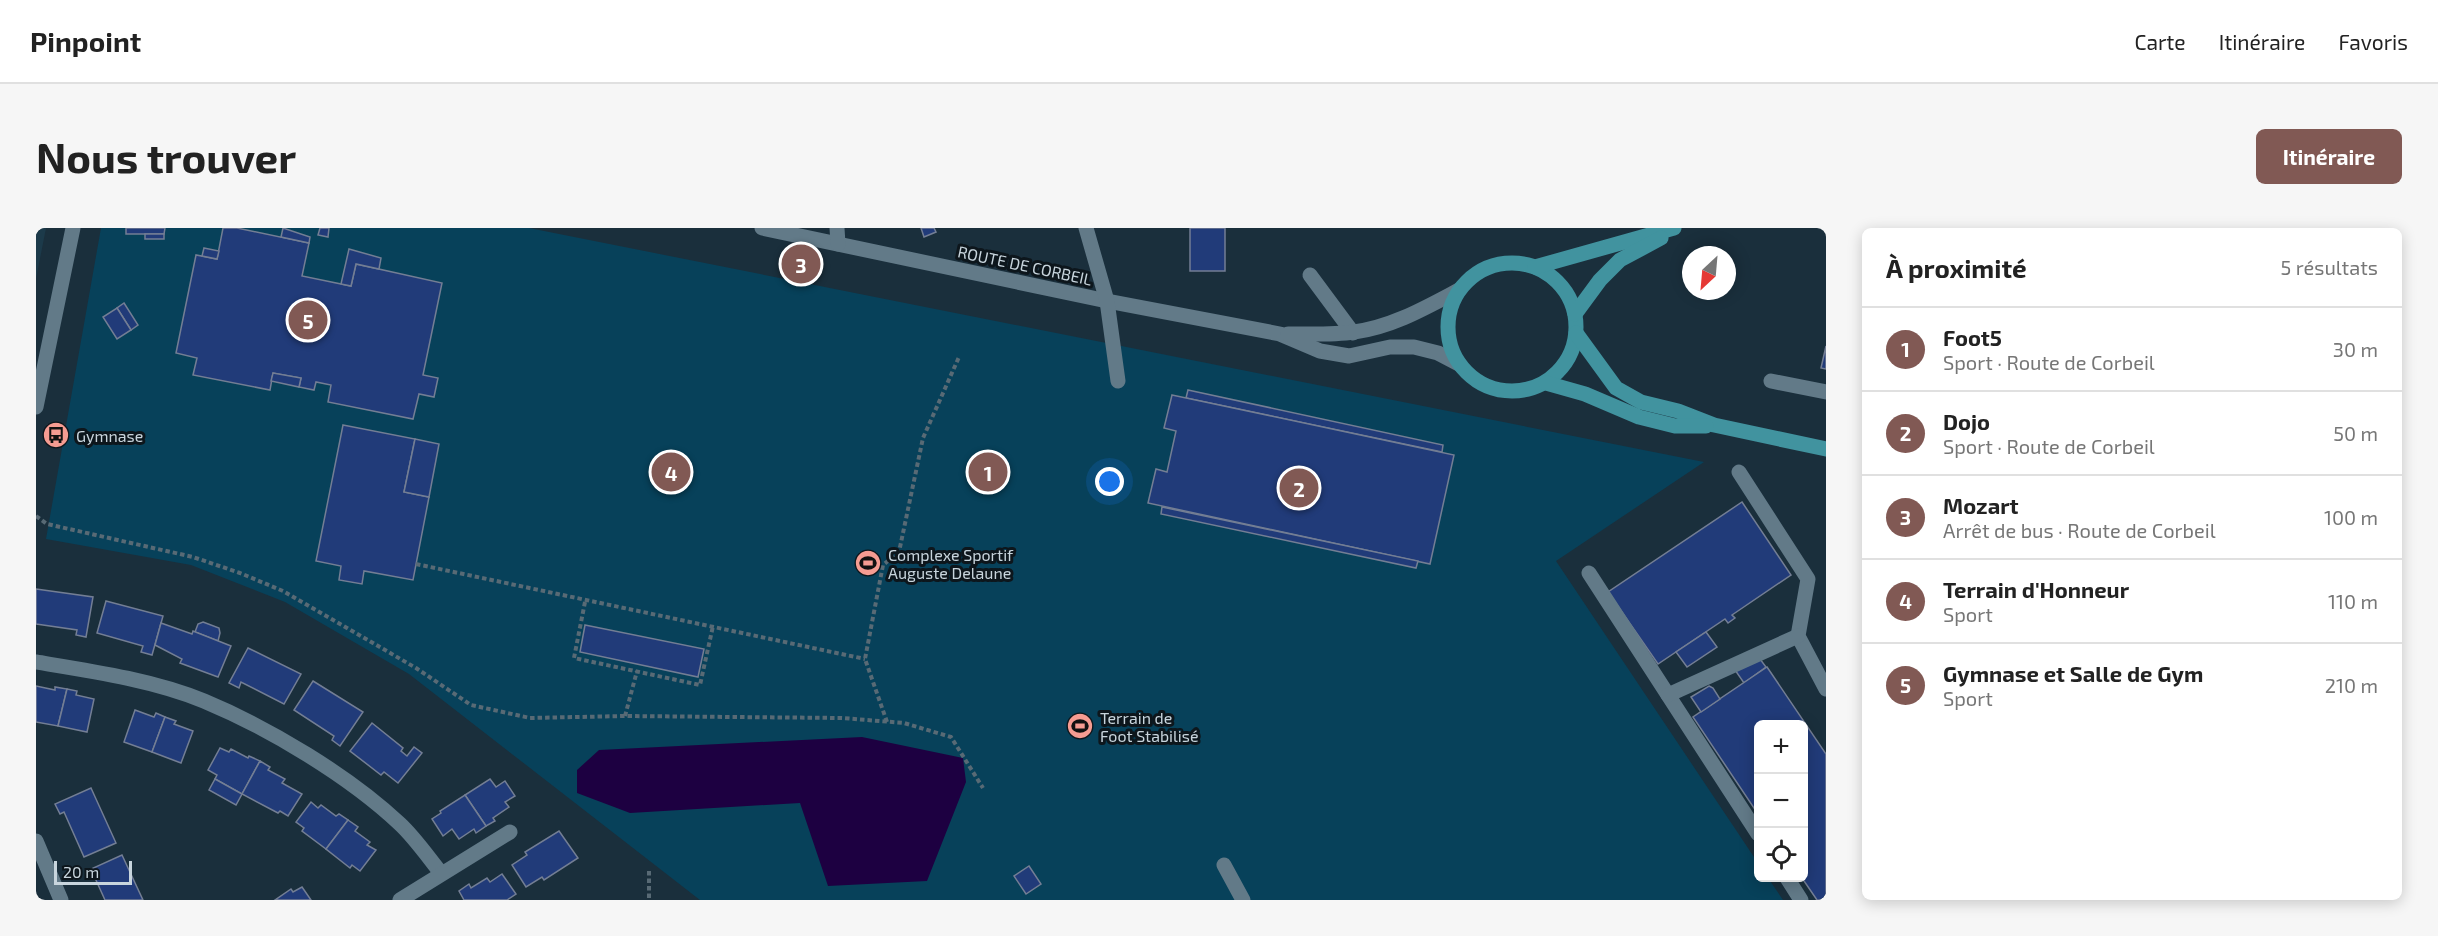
<!DOCTYPE html>
<html lang="fr">
<head>
<meta charset="utf-8">
<style>
	body { margin:0; font-family:"Exo 2",sans-serif; background:#f6f6f6; color:#222 }
	.controls { position:absolute; right:18px; bottom:18px; display:grid; overflow:hidden; border-radius:9px; box-shadow:0 3px 15px #0003 }
	.controls button { width:54px; height:54px; display:grid; place-items:center; padding:0; border:0; border-bottom:2px solid #e0e0e0; background:#fff; color:#222; font:30px sans-serif }
	.compass { position:absolute; left:1646px; top:18px; width:54px; height:54px; border-radius:50%; background:#fff; box-shadow:0 3px 15px #0003; rotate:206deg }
	.scale { position:absolute; left:18px; bottom:15px; width:78px; box-sizing:border-box; padding-left:6px; border:3px solid #c8d5dd; border-top:0; font-size:16px; line-height:21px; white-space:nowrap; color:#c8d5dd; -webkit-text-stroke:4px #0d161c; paint-order:stroke }
	.you { position:absolute; left:1074px; top:254px; width:21px; height:21px; margin:-15px; border:4px solid #fff; border-radius:50%; background:#1a73e8; box-shadow:0 0 0 9px #1a73e833 }
	.badge { display:grid; place-items:center; width:39px; height:39px; border-radius:50%; background:#815954; color:#fff; font-size:20px; font-weight:700 }
	.pin { position:absolute; translate:-50% -50%; border:3px solid #fff; box-shadow:0 2px 6px #0006 }
	.list { margin:0; padding:0; list-style:none }
	h2 { display:flex; justify-content:space-between; align-items:center; height:78px; margin:0; padding:0 24px; font-size:26px }
	h2 small { font-size:20px; font-weight:400; color:#767676 }
	.list li { display:grid; grid-template-columns:39px 1fr auto; gap:18px; align-items:center; box-sizing:border-box; height:84px; padding:0 24px; border-top:2px solid #e0e0e0 }
	.list b { display:block; font-size:22px; white-space:nowrap }
	.list p { margin:0; font-size:20px; white-space:nowrap; color:#767676 }
	.list em { font-size:20px; font-style:normal; color:#767676 }
	.icon { flex:none; width:33px; height:33px; fill:none; stroke:currentColor; stroke-width:2; stroke-linecap:round; stroke-linejoin:round }
	.map { position:relative; flex:none; width:1790px; height:672px; overflow:hidden; border-radius:9px }
	header { display:flex; align-items:center; gap:36px; box-sizing:border-box; height:84px; padding:0 30px; background:#fff; border-bottom:2px solid #e0e0e0 }
	header strong { font-size:28px }
	nav { display:flex; gap:33px; margin-inline-start:auto; font-size:21px }
	.intro { display:flex; align-items:center; justify-content:space-between; box-sizing:border-box; height:144px; padding:0 36px }
	h1 { margin:0; font-size:42px }
	.button { padding:15px 27px; border-radius:9px; background:#815954; color:#fff; font-size:21px; font-weight:700 }
	main { display:flex; gap:36px; padding:0 36px }
	aside { flex:1; background:#fff; border-radius:9px; box-shadow:0 3px 15px #0003 }
	.map>svg:first-child { display:block }
	.built { fill:#1c3a4a }
	.green { fill:#07415a }
	.water { fill:#1d0041 }
	.building { fill:#213b79; stroke:#737e94; stroke-width:1.5 }
	.lines { fill:none; stroke-linecap:round; stroke-linejoin:round }
	.path { stroke:#586a75; stroke-width:4; stroke-dasharray:4.5 3; stroke-linecap:butt }
	.minor { stroke:#627a88; stroke-width:15 }
	.major { stroke:#41939f; stroke-width:15 }
	.labels { text-anchor:middle; dominant-baseline:central; stroke-width:6; stroke-linejoin:round; paint-order:stroke }
	.street-label { font-size:16px; fill:#c8d5dd; stroke:#0d161c }
	.poi-label { font-size:16px; fill:#c8d5dd; stroke:#0d161c; text-anchor:start }
</style>
</head>
<body>
<header>
<strong>Pinpoint</strong>
<nav><a>Carte</a><a>Itinéraire</a><a>Favoris</a></nav>
</header>
<div class="intro"><h1>Nous trouver</h1><a class="button">Itinéraire</a></div>
<main>
<div class="map">
<svg width="1790" height="672" viewBox="0 0 1790 672">
	<rect width="100%" height="100%" fill="#1a2f3c"/>
	<polygon class="built" points="0,0 10,0 0,51"/>
	<polygon class="green" points="65,0 493,0 1668,234 1520,333 1722,635 1722,650 1732,650 1747,672 664,672 373,446 249,374 155,337 10,311"/>
	<polygon class="water" points="826,509 927,530 930,554 891,653 792,658 764,575 594,585 541,565 541,542 563,522"/>
	<g class="building">
		<polygon points="90,0 129,0 128,6 90,6"/>
		<polygon points="187,0 201,0 273,15 266,48 315,58 320,36 406,55 387,147 402,150 398,169 383,166 377,191 292,174 295,157 280,154 278,162 263,159 265,150 237,145 234,162 157,147 161,130 140,125 160,27 181,31"/>
		<polygon points="247,0 274,9 273,15 245,9"/>
		<polygon points="284,0 293,0 292,9 282,7"/>
		<polygon points="885,0 898,0 900,4 888,9"/>
		<rect x="1154" y="0" width="35" height="43"/>
		<rect x="109" y="6" width="19" height="5"/>
		<polygon points="168,20 183,23 181,31 166,28"/>
		<polygon points="313,21 345,30 343,41 320,36 315,58 305,56"/>
		<polygon points="88,75 102,97 95,102 81,80"/>
		<polygon points="81,80 95,102 81,111 67,89"/>
		<polygon points="1790,118 1790,141 1785,140"/>
		<polygon points="237,145 265,150 263,159 235,153"/>
		<polygon points="1152,162 1407,217 1406,224 1150,170"/>
		<polygon points="1136,167 1418,227 1394,336 1112,275 1120,241 1131,244 1140,203 1128,200"/>
		<polygon points="307,197 379,211 368,264 393,269 377,352 328,343 326,356 303,352 305,338 280,333"/>
		<polygon points="379,211 403,216 393,269 368,264"/>
		<polygon points="1706,274 1755,347 1696,387 1699,390 1692,395 1689,391 1622,436 1572,364"/>
		<polygon points="1126,279 1382,333 1380,340 1125,286"/>
		<polygon points="0,361 57,369 50,409 40,407 41,402 0,396"/>
		<polygon points="70,373 127,388 116,427 105,424 107,418 61,405"/>
		<polygon points="167,394 183,400 184,405 182,413 159,404 162,396"/>
		<polygon points="125,395 156,406 157,403 195,418 182,449 144,435 146,431 119,417"/>
		<polygon points="549,397 668,421 662,449 544,424"/>
		<polygon points="1670,404 1681,419 1651,439 1640,424"/>
		<polygon points="212,420 265,446 248,476 205,454 203,460 193,455"/>
		<polygon points="1721,427 1730,439 1708,455 1699,442"/>
		<polygon points="1731,439 1790,526 1790,672 1781,672 1766,650 1768,496 1722,496 1722,586 1657,489"/>
		<polygon points="277,453 327,484 304,518 296,512 298,508 258,482"/>
		<polygon points="0,458 19,462 19,459 31,461 22,498 0,494"/>
		<polygon points="1673,458 1677,460 1684,471 1665,484 1655,469"/>
		<polygon points="31,461 41,463 40,467 58,471 51,504 22,498"/>
		<polygon points="99,482 118,489 120,485 129,489 116,524 88,514"/>
		<polygon points="129,489 140,493 138,496 157,503 145,535 116,524"/>
		<polygon points="336,495 367,520 365,523 371,528 378,519 386,525 362,555 348,544 345,547 314,523"/>
		<polygon points="184,520 193,524 195,521 212,530 213,528 224,533 206,566 179,551 181,547 172,542"/>
		<polygon points="224,533 234,539 232,542 249,551 246,555 266,566 252,588 244,583 242,585 206,566"/>
		<polygon points="179,551 206,566 200,577 173,562"/>
		<polygon points="454,551 460,559 469,553 479,568 469,574 473,579 457,590 459,593 450,598 429,567"/>
		<polygon points="55,560 80,615 48,629 28,584 24,586 19,576"/>
		<polygon points="429,567 450,598 440,605 438,601 423,611 416,601 407,608 396,591 405,585 404,583"/>
		<polygon points="275,574 282,580 285,577 300,588 303,586 312,592 290,621 266,603 268,600 260,594"/>
		<polygon points="312,592 322,599 319,603 334,614 331,617 340,622 324,643 316,637 314,640 290,621"/>
		<polygon points="523,603 542,630 508,652 506,649 490,659 476,637 491,627 489,624"/>
		<polygon points="86,627 107,672 69,672 55,641"/>
		<polygon points="993,638 1005,656 990,666 978,648"/>
		<polygon points="466,646 480,666 471,672 428,672 423,663 433,656 435,660 451,650 454,654"/>
		<polygon points="266,659 275,672 239,672 255,661 257,664"/>
	</g>
	<g class="lines">
		<g class="path">
			<polyline points="0,288 11,296 157,329 204,345 247,363 380,440 435,477 494,490 589,488 806,490 868,495 915,509 947,560"/>
			<polyline points="380,336 829,431"/>
			<polyline points="549,374 538,430 664,457 677,398"/>
			<polyline points="589,488 601,443"/>
			<polyline points="851,494 829,431 847,337 863,324 887,210 923,129"/>
			<polyline points="613,643 613,672"/>
		</g>
		<g class="minor">
			<polyline points="726,0 1071,73 1244,106 1284,123 1313,128 1354,119 1378,119 1402,125 1423,136"/>
			<polyline points="801,0 802,16"/>
			<polyline points="1050,0 1071,73 1082,153"/>
			<polyline points="1274,47 1317,105"/>
			<path d="M 1252,106 C 1273,106 1297,107 1318,104 C 1356,99 1389,80 1423,62"/>
			<polyline points="1735,153 1790,164"/>
			<polyline points="0,179 37,0"/>
			<polyline points="1703,244 1772,351 1762,408 1790,461"/>
			<polyline points="1553,345 1722,606"/>
			<path d="M 0,434 C 55,443 117,452 168,473 C 233,500 313,548 364,596 C 379,610 392,629 405,645"/>
			<polyline points="1632,467 1762,408"/>
			<polyline points="0,613 25,672"/>
			<polyline points="1188,637 1207,672"/>
			<polyline points="1751,650 1765,672"/>
			<polyline points="364,672 474,604"/>
		</g>
		<g class="major">
			<circle cx="1476" cy="99" r="64"/>
			<polyline points="1499,39 1638,0"/>
			<polyline points="1539,86 1564,52 1584,32 1625,10"/>
			<polyline points="1540,105 1580,160 1605,174 1642,183 1678,197 1790,221"/>
			<polyline points="1510,155 1549,166 1603,189 1639,198 1670,198"/>
		</g>
	</g>
	<defs>
		<g id="bus-disc" transform="scale(1.35)"><circle r="9.5" fill="#f59c92" stroke="#0d161c"/><path d="M-5-6H5V4H4V6H2V4H-2V6H-4V4H-5ZM-3.5-4V0h7V-4ZM-3.5 1.2v1.5H-2V1.2ZM2 1.2v1.5H3.5V1.2Z" fill="#111"/></g>
		<g id="stadium-disc" transform="scale(1.35)"><circle r="9.5" fill="#f59c92" stroke="#0d161c"/><path d="M0-5a6.5 5 0 1 0 0 10a6.5 5 0 1 0 0-10ZM-3.5-1.8h7v3.6h-7Z" fill="#111"/></g>
	</defs>
	<g fill-rule="evenodd">
		<use href="#bus-disc" x="20" y="207"/>
		<use href="#stadium-disc" x="832" y="335"/>
		<use href="#stadium-disc" x="1044" y="498"/>
	</g>
	<g class="labels">
		<g class="street-label">
			<text transform="translate(989 37) rotate(12)">ROUTE DE CORBEIL</text>
		</g>
		<g class="poi-label">
			<text x="40" y="207">Gymnase</text>
			<text x="852" y="326">Complexe Sportif<tspan x="852" dy="18">Auguste Delaune</tspan></text>
			<text x="1064" y="489">Terrain de<tspan x="1064" dy="18">Foot Stabilisé</tspan></text>
		</g>
	</g>
</svg>
<div class="controls">
<button>+</button>
<button>−</button>
<button><svg class="icon" aria-label="locate" viewBox="0 0 24 24"><circle cx="12" cy="12" r="6"/><path d="M12 2v4M12 18v4M2 12h4M18 12h4"/></svg></button>
</div>
<svg class="compass" viewBox="-18 -18 36 36"><path d="M0-13l5 13h-10z" fill="#e53935"/><path d="M0 13l5-13h-10z" fill="#767676"/></svg>
<div class="scale">20 m</div>
<div class="you"></div>
<div class="pin badge" style="left:952px;top:244px">1</div>
<div class="pin badge" style="left:1263px;top:260px">2</div>
<div class="pin badge" style="left:765px;top:36px">3</div>
<div class="pin badge" style="left:635px;top:244px">4</div>
<div class="pin badge" style="left:272px;top:92px">5</div>
</div>
<aside>
<h2>À proximité<small>5 résultats</small></h2>
<ul class="list">
<li><span class="badge">1</span><div><b>Foot5</b><p>Sport · Route de Corbeil</p></div><em>30 m</em></li>
<li><span class="badge">2</span><div><b>Dojo</b><p>Sport · Route de Corbeil</p></div><em>50 m</em></li>
<li><span class="badge">3</span><div><b>Mozart</b><p>Arrêt de bus · Route de Corbeil</p></div><em>100 m</em></li>
<li><span class="badge">4</span><div><b>Terrain d'Honneur</b><p>Sport</p></div><em>110 m</em></li>
<li><span class="badge">5</span><div><b>Gymnase et Salle de Gym</b><p>Sport</p></div><em>210 m</em></li>
</ul>
</aside>
</main>
</body>
</html>
